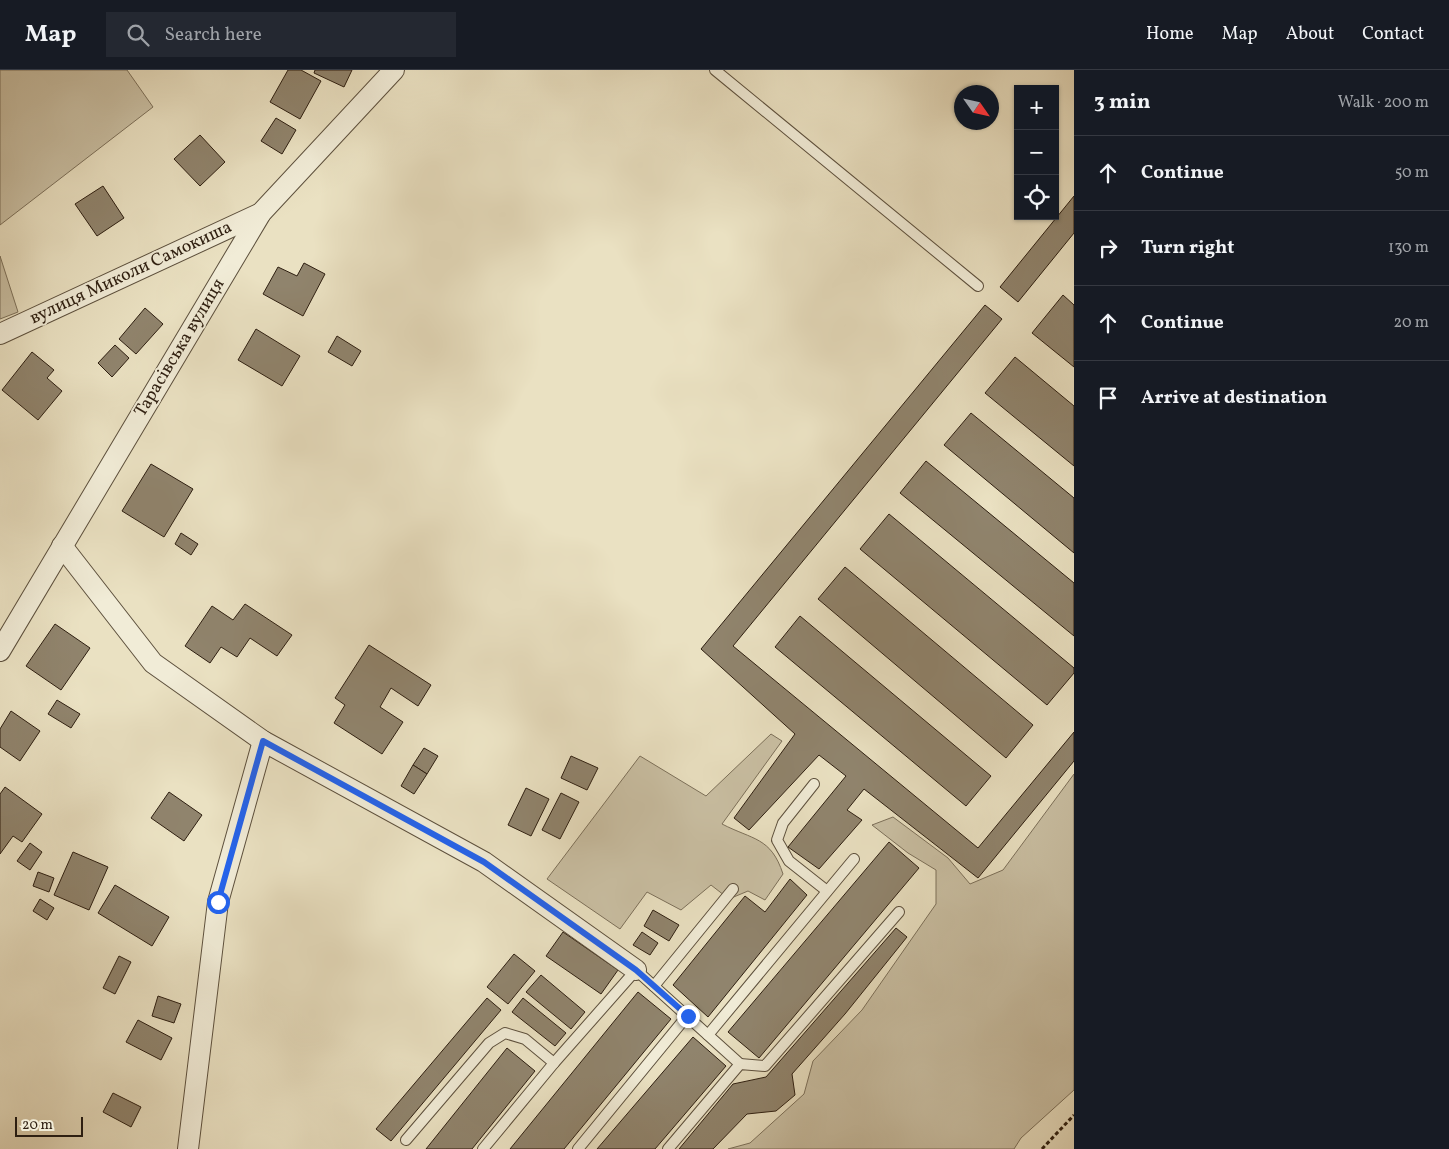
<!DOCTYPE html>
<html lang="en">
<head>
<meta charset="utf-8">
<style>
	body { margin:0; font-family:Vollkorn,serif; background:#242831; color:#f1f3f6 }
	.controls { position:absolute; right:15px; top:15px; display:grid; overflow:hidden; border-radius:0px; box-shadow:0 1px 4px #0004 }
	.controls button { width:45px; height:45px; display:grid; place-items:center; padding:0; border:0; border-bottom:1px solid #363941; background:#171b24; color:#f1f3f6; font:25px sans-serif }
	.compass { position:absolute; left:954px; top:15px; width:45px; height:45px; border-radius:50%; background:#171b24; box-shadow:0 1px 4px #0004; rotate:124deg }
	.scale { position:absolute; left:15px; bottom:12px; width:68px; box-sizing:border-box; padding-left:5px; border:2px solid #2e1f11; border-top:0; font-size:14px; line-height:18px; white-space:nowrap; color:#2e1f11; -webkit-text-stroke:4px #f1ecd7; paint-order:stroke }
	.stop { position:absolute; width:15px; height:15px; margin:-11px; border:4px solid #2563eb; border-radius:50%; background:#fff }
	.stop.end { background:#2563eb; border-color:#fff; box-shadow:0 1px 5px #0008 }
	.list { margin:0; padding:0; list-style:none }
	h2 { display:flex; justify-content:space-between; align-items:center; height:65px; margin:0; padding:0 20px; font-size:21px }
	h2 small { font-size:16px; font-weight:400; color:#9ea1a6 }
	.list li { display:grid; grid-template-columns:32px 1fr auto; gap:15px; align-items:center; box-sizing:border-box; height:75px; padding:0 20px; border-top:1px solid #363941 }
	.list b { display:block; font-size:19px; white-space:nowrap }
	.list em { font-size:16px; font-style:normal; color:#9ea1a6 }
	.icon { flex:none; width:28px; height:28px; fill:none; stroke:currentColor; stroke-width:2; stroke-linecap:round; stroke-linejoin:round }
	.map { position:relative; flex:none; width:1074px; height:1079px; overflow:hidden }
	header { display:flex; align-items:center; gap:30px; box-sizing:border-box; height:70px; padding:0 25px; background:#171b24; border-bottom:1px solid #363941 }
	header strong { font-size:24px }
	nav { display:flex; gap:28px; margin-inline-start:auto; font-size:18px }
	.search { width:350px; height:45px; background:#242831; display:flex; align-items:center; gap:12px; box-sizing:border-box; padding:0 18px; border-radius:0px; color:#9ea1a6; font-size:19px }
	main { display:flex }
	aside { flex:1; background:#171b24 }
	.map>svg:first-child { display:block }
	.green { fill:#cac0a4; stroke:#7c705a }
	.building { fill:#90846d; stroke:#2e1f11 }
	.lines { fill:none; stroke-linecap:round; stroke-linejoin:round }
	.lane-casing { stroke:#5d503d; stroke-width:12 }
	.street-casing { stroke:#5d503d; stroke-width:22 }
	.path { stroke:#2e1f11; stroke-width:3; stroke-dasharray:4 2.5; stroke-linecap:butt }
	.lane { stroke:#f1ecd7; stroke-width:10 }
	.street { stroke:#f1ecd7; stroke-width:20 }
	.route { stroke:#2563eb; stroke-width:6 }
	.labels { text-anchor:middle; dominant-baseline:central; stroke-width:4; stroke-linejoin:round; paint-order:stroke }
	.street-label { font-size:18px; fill:#2e1f11; stroke:#f1ecd7 }
</style>
</head>
<body>
<header>
<strong>Map</strong>
<div class="search"><svg class="icon" aria-label="search" viewBox="0 0 24 24"><circle cx="10" cy="10" r="6"/><path d="M15 15l6 6"/></svg>Search here</div>
<nav><a>Home</a><a>Map</a><a>About</a><a>Contact</a></nav>
</header>
<main>
<div class="map">
<svg width="1074" height="1079" viewBox="0 0 1074 1079">
	<rect width="100%" height="100%" fill="#eae1c2"/>
	<filter id="stains"><feTurbulence type="fractalNoise" baseFrequency=".004" numOctaves="4"/><feColorMatrix values="0 0 0 0 .2 0 0 0 0 .09 0 0 0 0 .02 0 0 0 .5 -.17"/></filter>
	<radialGradient id="worn" r=".72"><stop offset=".6" stop-color="#630" stop-opacity="0"/><stop offset="1" stop-color="#630" stop-opacity=".3"/></radialGradient>
	<g class="green">
		<polygon points="0,0 127,0 153,37 0,155"/>
		<polygon points="0,186 18,242 0,249"/>
		<path d="M 771,664 L 782,671 L 722,754 C 753,770 771,767 783,804 L 765,830 L 748,821 L 729,829 L 711,815 L 681,840 L 647,822 L 620,859 L 547,809 L 640,686 L 706,726 Z"/>
		<polygon points="1074,704 1074,1020 1021,1068 1014,1079 728,1079 750,1073 804,1024 813,991 862,940 936,834 936,800 908,783 872,755 893,747 948,788 970,814 1003,800"/>
	</g>
	<g class="building">
		<polygon points="288,0 301,0 321,11 300,49 270,32"/>
		<polygon points="315,0 352,0 344,17 314,3"/>
		<polygon points="276,48 296,60 282,84 261,71"/>
		<polygon points="200,65 225,92 200,116 174,89"/>
		<polygon points="103,116 124,148 97,166 75,134"/>
		<polygon points="1074,126 1074,163 1018,232 1000,217"/>
		<polygon points="304,193 325,204 303,246 263,224 278,197 297,206"/>
		<polygon points="1063,225 1074,235 1074,297 1032,263"/>
		<polygon points="985,235 1002,249 733,576 978,778 1074,662 1074,691 978,808 864,719 847,740 862,750 819,799 788,777 846,706 819,685 749,760 734,748 795,664 701,579"/>
		<polygon points="145,238 163,254 136,284 119,269"/>
		<polygon points="256,259 300,286 282,316 238,290"/>
		<polygon points="337,266 361,281 352,296 328,282"/>
		<polygon points="115,275 129,288 112,307 98,293"/>
		<polygon points="32,282 54,300 47,308 62,321 38,350 2,320"/>
		<polygon points="1015,287 1074,336 1074,396 985,323"/>
		<polygon points="971,343 1074,428 1074,483 944,375"/>
		<polygon points="926,391 1074,513 1074,566 900,423"/>
		<polygon points="151,394 193,419 164,467 122,441"/>
		<polygon points="889,444 1074,598 1074,603 1047,635 860,479"/>
		<polygon points="181,463 198,474 191,485 175,474"/>
		<polygon points="845,497 1033,655 1006,688 818,529"/>
		<polygon points="245,534 292,565 277,586 250,568 237,587 221,577 210,593 185,576 212,536 233,550"/>
		<polygon points="800,546 991,706 966,736 775,577"/>
		<polygon points="55,554 90,578 61,620 26,596"/>
		<polygon points="369,575 431,615 418,636 391,618 380,637 403,652 382,684 334,653 345,635 335,628"/>
		<polygon points="57,630 80,644 71,658 48,644"/>
		<polygon points="11,641 40,661 20,691 0,677 0,659"/>
		<polygon points="424,678 438,686 427,704 413,695"/>
		<polygon points="571,686 598,698 587,720 561,708"/>
		<polygon points="413,695 427,704 414,724 401,716"/>
		<polygon points="5,717 42,744 22,772 13,766 0,784 0,724"/>
		<polygon points="526,718 549,729 531,766 508,755"/>
		<polygon points="169,722 202,745 184,771 151,748"/>
		<polygon points="561,723 579,732 560,769 542,760"/>
		<polygon points="889,772 919,798 759,988 728,962"/>
		<polygon points="30,773 42,782 30,800 17,791"/>
		<polygon points="73,782 108,797 89,840 54,825"/>
		<polygon points="38,802 54,808 49,822 33,816"/>
		<polygon points="790,809 807,825 708,947 673,915 745,826 765,842"/>
		<polygon points="115,815 169,847 152,876 98,843"/>
		<polygon points="40,829 54,838 47,850 33,841"/>
		<polygon points="653,840 679,855 669,871 644,856"/>
		<polygon points="896,858 907,867 845,944 792,1004 795,1025 776,1041 747,1044 713,1079 679,1079 733,1014 766,1007"/>
		<polygon points="563,862 618,900 601,924 546,886"/>
		<polygon points="642,862 658,873 650,885 633,875"/>
		<polygon points="514,884 535,901 508,934 487,917"/>
		<polygon points="119,886 131,892 115,924 103,918"/>
		<polygon points="541,905 585,942 571,959 526,922"/>
		<polygon points="638,922 671,949 564,1079 510,1079"/>
		<polygon points="158,926 181,934 174,953 152,946"/>
		<polygon points="487,928 501,940 391,1071 376,1059"/>
		<polygon points="523,928 566,963 555,976 512,942"/>
		<polygon points="138,950 172,968 161,990 126,972"/>
		<polygon points="693,967 726,996 655,1079 597,1079"/>
		<polygon points="507,978 535,1001 472,1079 426,1079"/>
		<polygon points="113,1023 141,1037 131,1057 103,1042"/>
	</g>
	<g class="lines">
		<g class="lane-casing">
			<g id="lane">
				<polyline points="715,0 978,216"/>
				<polyline points="814,714 783,753 777,770 789,791 827,821"/>
				<polyline points="654,916 733,819"/>
				<polyline points="708,965 854,789"/>
				<polyline points="406,1070 489,973 505,963 525,969 554,993"/>
				<polyline points="483,1079 554,993 636,900 740,994"/>
				<polyline points="578,1079 687,946"/>
				<polyline points="668,1079 740,994 765,996 899,842"/>
			</g>
		</g>
		<g class="street-casing">
			<g id="street">
				<polyline points="0,264 261,143"/>
				<polyline points="62,476 153,593 263,671 484,792 636,900"/>
				<polyline points="0,581 261,143 394,0"/>
				<polyline points="188,1079 218,832 263,671"/>
			</g>
		</g>
		<polyline class="path" points="1042,1079 1074,1045"/>
		<use href="#lane" class="lane"/>
		<use href="#street" class="street"/>
	</g>
	<g class="lines">
		<polyline class="route" points="218,832 263,671 484,792 636,900 688,946"/>
	</g>
	<g class="labels">
		<g class="street-label">
			<text transform="translate(131 203) rotate(-25)">вулиця Миколи Самокиша</text>
			<text transform="translate(180 278) rotate(-59)">Тарасівська вулиця</text>
		</g>
	</g>
	<rect width="100%" height="100%" filter="url(#stains)"/>
	<rect width="100%" height="100%" fill="url(#worn)"/>
</svg>
<div class="controls">
<button>+</button>
<button>−</button>
<button><svg class="icon" aria-label="locate" viewBox="0 0 24 24"><circle cx="12" cy="12" r="6"/><path d="M12 2v4M12 18v4M2 12h4M18 12h4"/></svg></button>
</div>
<svg class="compass" viewBox="-18 -18 36 36"><path d="M0-13l5 13h-10z" fill="#e53935"/><path d="M0 13l5-13h-10z" fill="#9ea1a6"/></svg>
<div class="scale">20 m</div>
<div class="stop" style="left:218px;top:832px"></div>
<div class="stop end" style="left:688px;top:946px"></div>
</div>
<aside>
<h2>3 min<small>Walk · 200 m</small></h2>
<ul class="list">
<li><svg class="icon" aria-label="ahead" viewBox="0 0 24 24"><path d="M12 20V5M6 11l6-6 6 6"/></svg><div><b>Continue</b></div><em>50 m</em></li>
<li><svg class="icon" aria-label="right" viewBox="0 0 24 24"><path d="M7 20v-9h11M14 6l5 5-5 5"/></svg><div><b>Turn right</b></div><em>130 m</em></li>
<li><svg class="icon" aria-label="ahead" viewBox="0 0 24 24"><path d="M12 20V5M6 11l6-6 6 6"/></svg><div><b>Continue</b></div><em>20 m</em></li>
<li><svg class="icon" aria-label="arrive" viewBox="0 0 24 24"><path d="M6 21V4h12l-3 4 3 4H6"/></svg><div><b>Arrive at destination</b></div></li>
</ul>
</aside>
</main>
</body>
</html>
